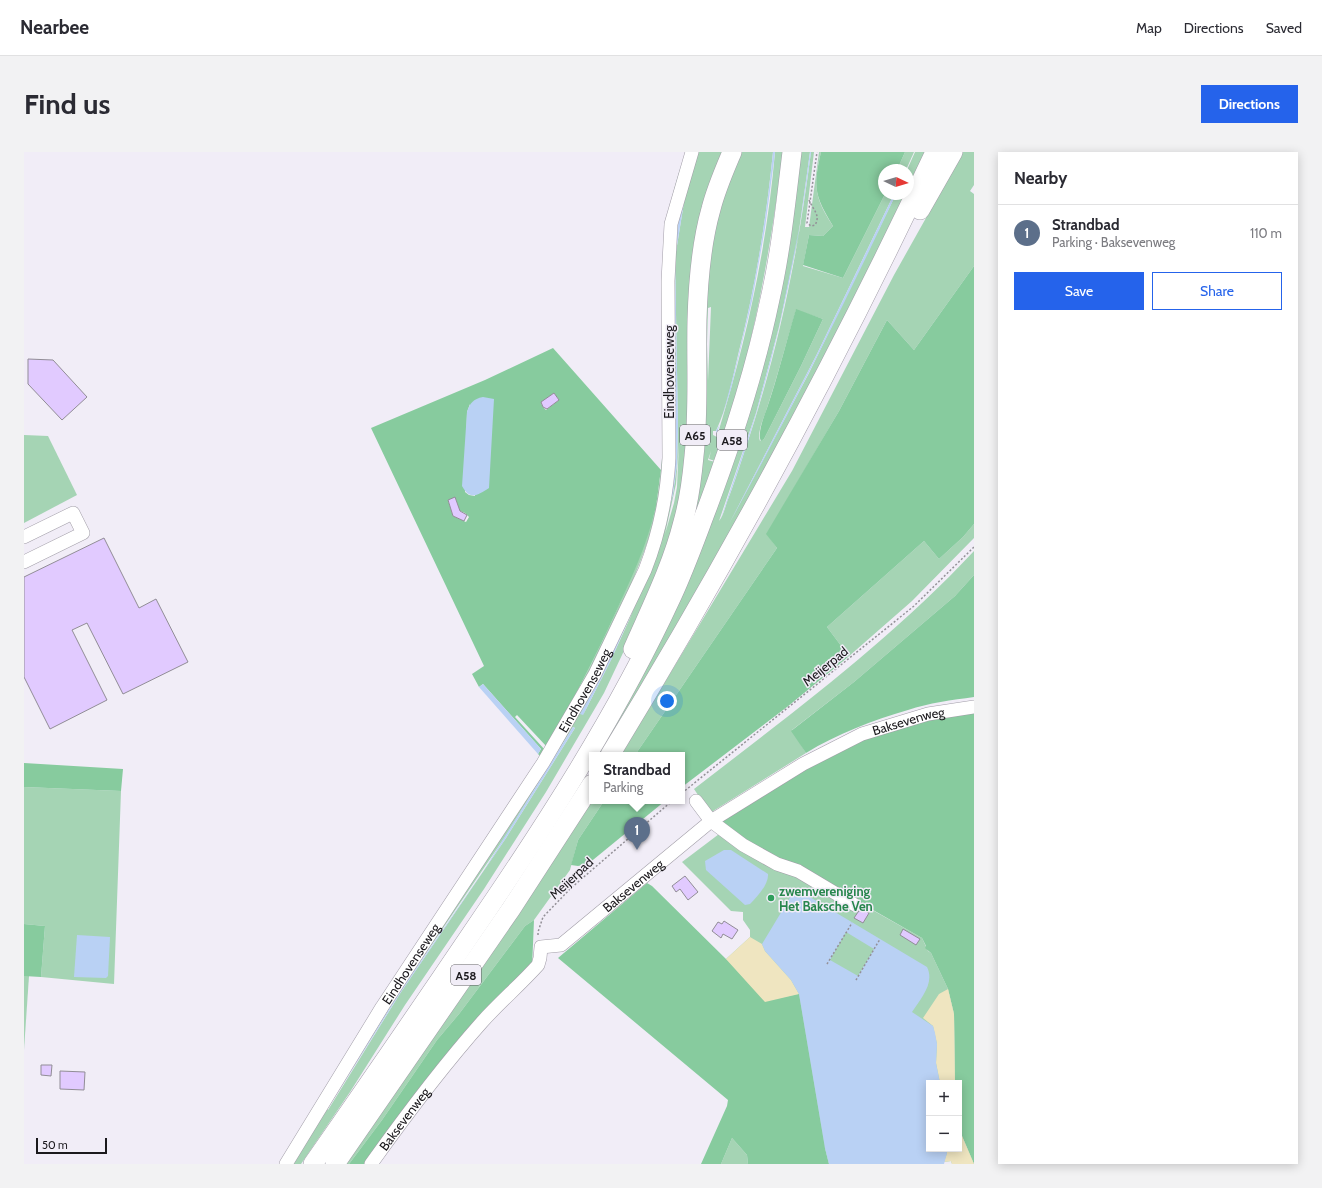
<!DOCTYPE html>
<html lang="en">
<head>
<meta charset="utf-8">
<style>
	body { margin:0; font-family:Cabin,sans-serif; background:#f2f2f3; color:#2b2b33 }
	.controls { position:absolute; right:12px; bottom:12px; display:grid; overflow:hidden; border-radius:0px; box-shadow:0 2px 10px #0003 }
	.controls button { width:36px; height:36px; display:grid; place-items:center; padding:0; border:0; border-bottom:1px solid #e1e1e2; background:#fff; color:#2b2b33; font:20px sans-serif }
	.compass { position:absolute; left:854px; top:12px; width:36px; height:36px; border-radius:50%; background:#fff; box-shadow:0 2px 10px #0003; rotate:94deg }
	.scale { position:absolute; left:12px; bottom:10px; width:71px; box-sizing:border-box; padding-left:4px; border:2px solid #1b191d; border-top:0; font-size:11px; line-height:14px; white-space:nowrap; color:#1b191d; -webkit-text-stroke:3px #f1edf7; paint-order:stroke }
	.you { position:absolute; left:643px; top:549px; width:14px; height:14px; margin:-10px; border:3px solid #fff; border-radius:50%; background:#1a73e8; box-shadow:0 0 0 6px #1a73e833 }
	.badge { display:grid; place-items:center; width:26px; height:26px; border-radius:50%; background:#2563eb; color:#fff; font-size:13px; font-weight:700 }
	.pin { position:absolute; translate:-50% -33px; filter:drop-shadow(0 1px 2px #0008) }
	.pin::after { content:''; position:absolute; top:21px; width:14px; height:12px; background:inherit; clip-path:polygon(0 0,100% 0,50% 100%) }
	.popup { position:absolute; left:565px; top:600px; width:96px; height:52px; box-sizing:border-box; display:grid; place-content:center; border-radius:0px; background:#fff; filter:drop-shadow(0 1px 3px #0005); font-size:13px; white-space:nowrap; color:#7c7c81 }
	.popup b { font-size:15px; color:#2b2b33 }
	.popup::after { content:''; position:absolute; left:50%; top:100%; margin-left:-8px; border:8px solid transparent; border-top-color:#fff }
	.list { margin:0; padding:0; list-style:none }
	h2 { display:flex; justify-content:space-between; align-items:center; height:52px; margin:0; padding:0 16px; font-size:17px }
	h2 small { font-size:13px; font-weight:400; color:#7c7c81 }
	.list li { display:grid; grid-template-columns:26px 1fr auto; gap:12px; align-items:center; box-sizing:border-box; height:56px; padding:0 16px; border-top:1px solid #e1e1e2 }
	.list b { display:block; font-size:15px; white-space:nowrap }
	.list p { margin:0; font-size:13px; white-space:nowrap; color:#7c7c81 }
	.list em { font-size:13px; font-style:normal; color:#7c7c81 }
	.actions { display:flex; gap:8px; padding:12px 16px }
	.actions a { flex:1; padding:9px 0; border:1px solid #2563eb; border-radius:0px; text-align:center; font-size:14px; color:#2563eb }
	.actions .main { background:#2563eb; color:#fff }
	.map { position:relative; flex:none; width:950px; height:1012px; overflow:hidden; border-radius:0px }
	header { display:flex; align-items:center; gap:24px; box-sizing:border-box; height:56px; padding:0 20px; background:#fff; border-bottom:1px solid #e1e1e2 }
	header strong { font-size:19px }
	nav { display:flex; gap:22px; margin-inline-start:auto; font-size:14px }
	.intro { display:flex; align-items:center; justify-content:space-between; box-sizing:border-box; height:96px; padding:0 24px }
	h1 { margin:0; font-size:28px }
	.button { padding:10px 18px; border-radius:0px; background:#2563eb; color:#fff; font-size:14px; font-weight:700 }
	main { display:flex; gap:24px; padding:0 24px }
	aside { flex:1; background:#fff; border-radius:0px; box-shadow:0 2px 10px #0003 }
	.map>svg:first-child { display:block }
	.green { fill:#a5d4b4; fill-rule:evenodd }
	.forest { fill:#87cb9e; fill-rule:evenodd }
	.sand { fill:#efe5c0 }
	.water { fill:#b9d1f4; fill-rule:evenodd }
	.building { fill:#e1caff; stroke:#918d96 }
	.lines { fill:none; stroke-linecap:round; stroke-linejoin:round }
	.minor-casing { stroke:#a29ea8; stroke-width:14 }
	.highway-casing { stroke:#a29ea8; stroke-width:20 }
	.path { stroke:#949198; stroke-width:1.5; stroke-dasharray:2 2; stroke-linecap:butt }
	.minor { stroke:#fff; stroke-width:13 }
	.highway { stroke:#fff; stroke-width:19 }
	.leisure-dot { fill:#2e9e5b; stroke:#f1edf7; stroke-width:1.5 }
	.labels { text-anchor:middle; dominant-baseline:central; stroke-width:3; stroke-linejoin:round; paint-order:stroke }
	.shield { fill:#f1edf7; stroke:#5b595e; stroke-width:1 }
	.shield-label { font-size:12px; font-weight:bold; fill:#1b191d }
	.street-label { font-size:13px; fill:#1b191d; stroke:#f1edf7 }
	.leisure-label { font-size:13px; font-weight:bold; fill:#27864d; stroke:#f1edf7; text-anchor:start }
</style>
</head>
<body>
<header>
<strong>Nearbee</strong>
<nav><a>Map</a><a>Directions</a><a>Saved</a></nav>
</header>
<div class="intro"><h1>Find us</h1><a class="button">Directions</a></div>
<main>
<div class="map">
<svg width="950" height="1012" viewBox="0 0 950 1012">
	<rect width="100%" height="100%" fill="#f1edf7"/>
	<g class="green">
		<path d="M 662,0 L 664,0 C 654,28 646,55 643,85 C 640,111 641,137 642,163 C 642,193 642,222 642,251 C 642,278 642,306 638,333 C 633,370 618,406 604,440 C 581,495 554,546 525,597 L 523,595 C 554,540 583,483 607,424 C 618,397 630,370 634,341 C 642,289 641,237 640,185 C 639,147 637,110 643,72 C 646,48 654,23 662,0 Z"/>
		<path d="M 674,0 L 699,0 L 663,308 L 649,378 L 607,484 L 580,541 L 522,640 L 460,737 L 381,853 L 326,940 L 277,1012 L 264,1012 L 444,733 L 599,462 L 641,345 L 646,101 L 655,65 L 650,105 L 652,211 L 651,300 L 644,355 L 559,563 L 587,508 L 606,466 L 638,385 L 649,342 L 653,312 L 654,275 L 651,106 L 661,44 ZM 655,291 L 653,335 L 650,351 L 641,382 L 652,332 ZM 549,575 L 551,576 L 482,686 L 377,840 L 304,958 L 303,957 L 375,841 L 481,685 Z"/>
		<path d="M 711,0 L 749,0 C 742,69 731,137 714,203 C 708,229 703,255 692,279 L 689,279 L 689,283 L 693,285 L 696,284 L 694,281 C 722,190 743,95 751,0 L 759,0 C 750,70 739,139 722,207 C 713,241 702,275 691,309 L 685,307 L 687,299 L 684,308 L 691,310 L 665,381 L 678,125 ZM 687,155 L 684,229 L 683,192 L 684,156 Z"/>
		<path d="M 775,0 L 786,0 L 774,86 L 755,175 L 732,261 L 695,369 C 699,364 701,356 703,350 C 709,335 714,319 719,304 C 753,205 774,103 787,0 L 790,0 L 781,75 L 785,75 L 795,0 L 797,0 C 789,33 790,45 809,74 L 799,84 L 785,83 L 779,114 L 819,126 L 861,42 L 870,42 L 793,202 L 705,372 L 785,221 L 872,42 L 884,42 L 884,18 L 883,18 L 891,0 L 904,0 C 809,207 698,405 580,600 L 579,603 L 571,603 C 604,545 636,487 663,426 C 723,290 758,147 775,0 ZM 772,158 L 799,167 L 777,214 L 740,287 L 736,289 C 733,282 739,267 742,259 C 753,226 762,191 772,158 Z"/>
		<polygon points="881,0 890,0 882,18 873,18"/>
		<polygon points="939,0 950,0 950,33 946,39 950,42 950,114 890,198 863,168 815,259 743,382 753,396 611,603 597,603 768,319 870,123"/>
		<polygon points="0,283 24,284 53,343 0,371"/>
		<polygon points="950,372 950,386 888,449 824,505 818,495 803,475 900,389 915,407 939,385"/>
		<path d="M 950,399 L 950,423 L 931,444 L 830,530 L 768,578 L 782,601 L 686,661 L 670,637 C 767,562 866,489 950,399 Z"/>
		<polygon points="0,635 97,639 90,832 17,825 21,774 0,772"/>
		<polygon points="568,649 580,649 554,688 546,718 510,768 501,774 435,862 413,888 358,968 325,1012 321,1012 488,772"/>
		<polygon points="703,676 898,786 904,799 907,801 924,837 930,862 931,931 905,931 905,997 935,997 935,977 950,1012 928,1012 927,1009 920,1010 920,1012 805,1012 801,996 702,807 726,785 726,778 719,768 719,760 707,759 658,710"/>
		<polygon points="0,824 5,824 0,898"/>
		<polygon points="708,986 723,1003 724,1012 697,1012"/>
	</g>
	<g class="forest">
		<path d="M 797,0 L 881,0 L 873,18 L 860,18 L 860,42 L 861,42 L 819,126 L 779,113 L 785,83 L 799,84 L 809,74 C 790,43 789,35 797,0 Z"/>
		<polygon points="950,114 950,372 939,385 915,407 900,389 803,475 818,495 824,505 763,555 658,635 658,603 611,603 753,396 742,382 815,259 863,168 890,198"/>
		<path d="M 772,157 L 799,167 L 777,214 L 740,287 L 737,289 C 733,282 740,264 743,256 C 754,224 762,190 772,157 Z"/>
		<path d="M 529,196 L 637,318 C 635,330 634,342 632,354 C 624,391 607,427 591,462 C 570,508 547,552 523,595 L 493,563 L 491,565 L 521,598 L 517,605 L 514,602 L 517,597 L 459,532 L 455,535 L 448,522 L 460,514 L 347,276 L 461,228 ZM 530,241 L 535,248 L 522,258 L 519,255 L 517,251 ZM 446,252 L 451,344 L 445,343 L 441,340 L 443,260 ZM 431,346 L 436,359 L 441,361 L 445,365 L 442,370 L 429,364 L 424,348 Z"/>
		<path d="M 950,423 L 950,545 C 928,548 905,551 884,558 C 849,568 813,582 782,601 L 767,579 L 830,530 L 931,444 Z"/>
		<polygon points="950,558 950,1012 935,977 935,931 931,931 930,862 924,837 907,801 901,796 902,794 898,786 779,718 761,713 696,670 755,631 848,583 888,570"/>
		<polygon points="0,611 99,617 97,639 0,635"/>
		<polygon points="580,649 641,649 564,712 554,714 547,713 554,688"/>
		<polygon points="623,731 628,734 702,807 741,849 775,842 801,996 805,1012 724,1012 723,1003 708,986 697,1012 677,1012 703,954 704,948 534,806"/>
		<polygon points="510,768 508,816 343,1012 325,1012 358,968 413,888 435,862 501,774"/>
		<polygon points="0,772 21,774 17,825 0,824"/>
	</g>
	<g class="sand">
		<polygon points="726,785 738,792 741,799 767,828 775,842 741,850 702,807"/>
		<polygon points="924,837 930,862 931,931 916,931 912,911 913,892 909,874 899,866 915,842"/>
		<polygon points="935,977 950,1012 928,1012 927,1009 920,1010 923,1001 922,997 935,997"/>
	</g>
	<g class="water">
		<path d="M 749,0 L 751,0 L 750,9 L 741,76 L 728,149 L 707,237 L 693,281 L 692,279 L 696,272 C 722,183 740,92 749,0 Z"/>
		<path d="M 786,0 L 787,0 C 770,128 742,248 696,369 L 732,261 L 755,175 L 776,72 Z"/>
		<path d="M 870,42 L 872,42 C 820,154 764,264 705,372 L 793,202 Z"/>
		<polygon points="661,44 651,106 654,275 653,312 649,342 638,385 623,426 587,508 559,563 556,562 573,532 602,468 651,300 652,211 650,105 655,65"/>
		<path d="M 459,245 L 470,247 L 465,336 C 454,343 446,349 438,334 L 443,260 C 446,251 449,247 459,245 Z"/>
		<polygon points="459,532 517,597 514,602 455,535"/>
		<polygon points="549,575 551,576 482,686 377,840 303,958 375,841 460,718"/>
		<path d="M 700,698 L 707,698 L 744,722 C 745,732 733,745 726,752 L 721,753 L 682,718 L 681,709 Z"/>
		<path d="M 774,738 L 903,815 C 911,831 897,846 888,860 L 909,874 L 911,881 L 913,892 L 912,911 L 916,931 L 905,931 L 905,997 L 922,997 L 923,1001 L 920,1012 L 805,1012 L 801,996 L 775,842 L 767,828 L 741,799 L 738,792 L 770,739 ZM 822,780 L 850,797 L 834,824 L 806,808 Z"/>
		<polygon points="53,783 86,785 84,824 82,826 50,825"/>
	</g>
	<g class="building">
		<polygon points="4,207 29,208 63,245 38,268 4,232"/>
		<polygon points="530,241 535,248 523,257 519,255 517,250"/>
		<polygon points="431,345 436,359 443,363 440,369 429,364 424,348"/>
		<polygon points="80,386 115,456 132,447 164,510 99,542 63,471 48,478 83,548 26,577 0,525 0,425"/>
		<polygon points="661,724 674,740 664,748 656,737 652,740 648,734"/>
		<polygon points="838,757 845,761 839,771 830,766 834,760"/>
		<polygon points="700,769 714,778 708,787 699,782 697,786 688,779 694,770 698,772"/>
		<polygon points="879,777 896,787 892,793 876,783"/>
		<polygon points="17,913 28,913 27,924 17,923"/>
		<polygon points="36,919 61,920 60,938 36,937"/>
	</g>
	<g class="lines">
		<g class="minor-casing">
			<g id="minor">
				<polyline points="0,385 49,361 59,381 0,410"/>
				<polyline points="672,649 687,669 719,693 753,712 774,719 831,753"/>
				<path id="s1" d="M 262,1012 L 358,855 L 519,611 L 571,522 L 621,418 C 635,382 643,344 645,306 L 644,129 L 647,72 L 668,0"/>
				<path id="s2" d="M 347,1012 C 382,963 418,915 458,870 C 476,850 496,833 514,813 L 516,806 L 517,795 L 537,793 L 687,669 L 779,612 L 838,582 L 904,562 L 950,555"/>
			</g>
		</g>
		<g class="highway-casing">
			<g id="highway">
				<polyline points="896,58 929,0"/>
				<path d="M 609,497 C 627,456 648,414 659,370 C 665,349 668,326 670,304 C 675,259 672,213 673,168 C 674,131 677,92 687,57 C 692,37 700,19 708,0"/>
				<path d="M 586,603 C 705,408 814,207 911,0"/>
				<path d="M 289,1012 C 342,936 395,859 447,782 C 521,674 593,563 648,444 C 661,416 671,388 682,359 C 708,290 731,219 746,147 C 757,99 762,49 768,0"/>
				<polyline points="311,1012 487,757 568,632"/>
			</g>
		</g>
		<g class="path">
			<path d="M 785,48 C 789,58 797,63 791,73 L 787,74 L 783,71 L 793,0"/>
			<polyline points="658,641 890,454 950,395"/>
			<polyline points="514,783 514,780 519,765 547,736 648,649"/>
			<polyline points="803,812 828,771"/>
			<polyline points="832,828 856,787"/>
			<polyline points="918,999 922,998"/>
		</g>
		<use href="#minor" class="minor"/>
		<use href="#highway" class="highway"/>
	</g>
	<circle class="leisure-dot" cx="747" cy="746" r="4"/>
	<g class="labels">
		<g class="shield">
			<rect x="656" y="273" width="30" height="20" rx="3"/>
			<rect x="693" y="278" width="30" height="20" rx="3"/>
			<rect x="427" y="813" width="30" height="20" rx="3"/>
		</g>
		<g class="shield-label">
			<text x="671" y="283">A65</text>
			<text x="708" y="288">A58</text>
			<text x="442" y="823">A58</text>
		</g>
		<g class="street-label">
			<text transform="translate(645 220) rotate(-90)">Eindhovenseweg</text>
			<text transform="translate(801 514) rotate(-39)">Meijerpad</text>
			<text stroke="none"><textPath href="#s1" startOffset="560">Eindhovenseweg</textPath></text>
			<text stroke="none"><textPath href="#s2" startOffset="716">Baksevenweg</textPath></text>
			<text transform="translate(547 726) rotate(-43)">Meijerpad</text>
			<text stroke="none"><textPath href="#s2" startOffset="392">Baksevenweg</textPath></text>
			<text stroke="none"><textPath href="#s1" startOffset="236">Eindhovenseweg</textPath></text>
			<text stroke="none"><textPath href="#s2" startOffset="56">Baksevenweg</textPath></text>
		</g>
		<g class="leisure-label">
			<text x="755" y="739">zwemvereniging<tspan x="755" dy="15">Het Baksche Ven</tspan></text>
		</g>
	</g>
</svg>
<div class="controls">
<button>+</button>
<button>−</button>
</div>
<svg class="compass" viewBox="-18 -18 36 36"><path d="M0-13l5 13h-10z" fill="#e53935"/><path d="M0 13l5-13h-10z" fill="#7c7c81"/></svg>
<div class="scale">50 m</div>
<div class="you"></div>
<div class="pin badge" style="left:613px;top:698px;background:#5c6f8a">1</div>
<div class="popup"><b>Strandbad</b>Parking</div>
</div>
<aside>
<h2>Nearby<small></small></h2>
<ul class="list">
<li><span class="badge" style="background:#5c6f8a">1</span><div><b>Strandbad</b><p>Parking · Baksevenweg</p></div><em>110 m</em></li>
</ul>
<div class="actions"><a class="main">Save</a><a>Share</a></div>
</aside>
</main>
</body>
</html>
